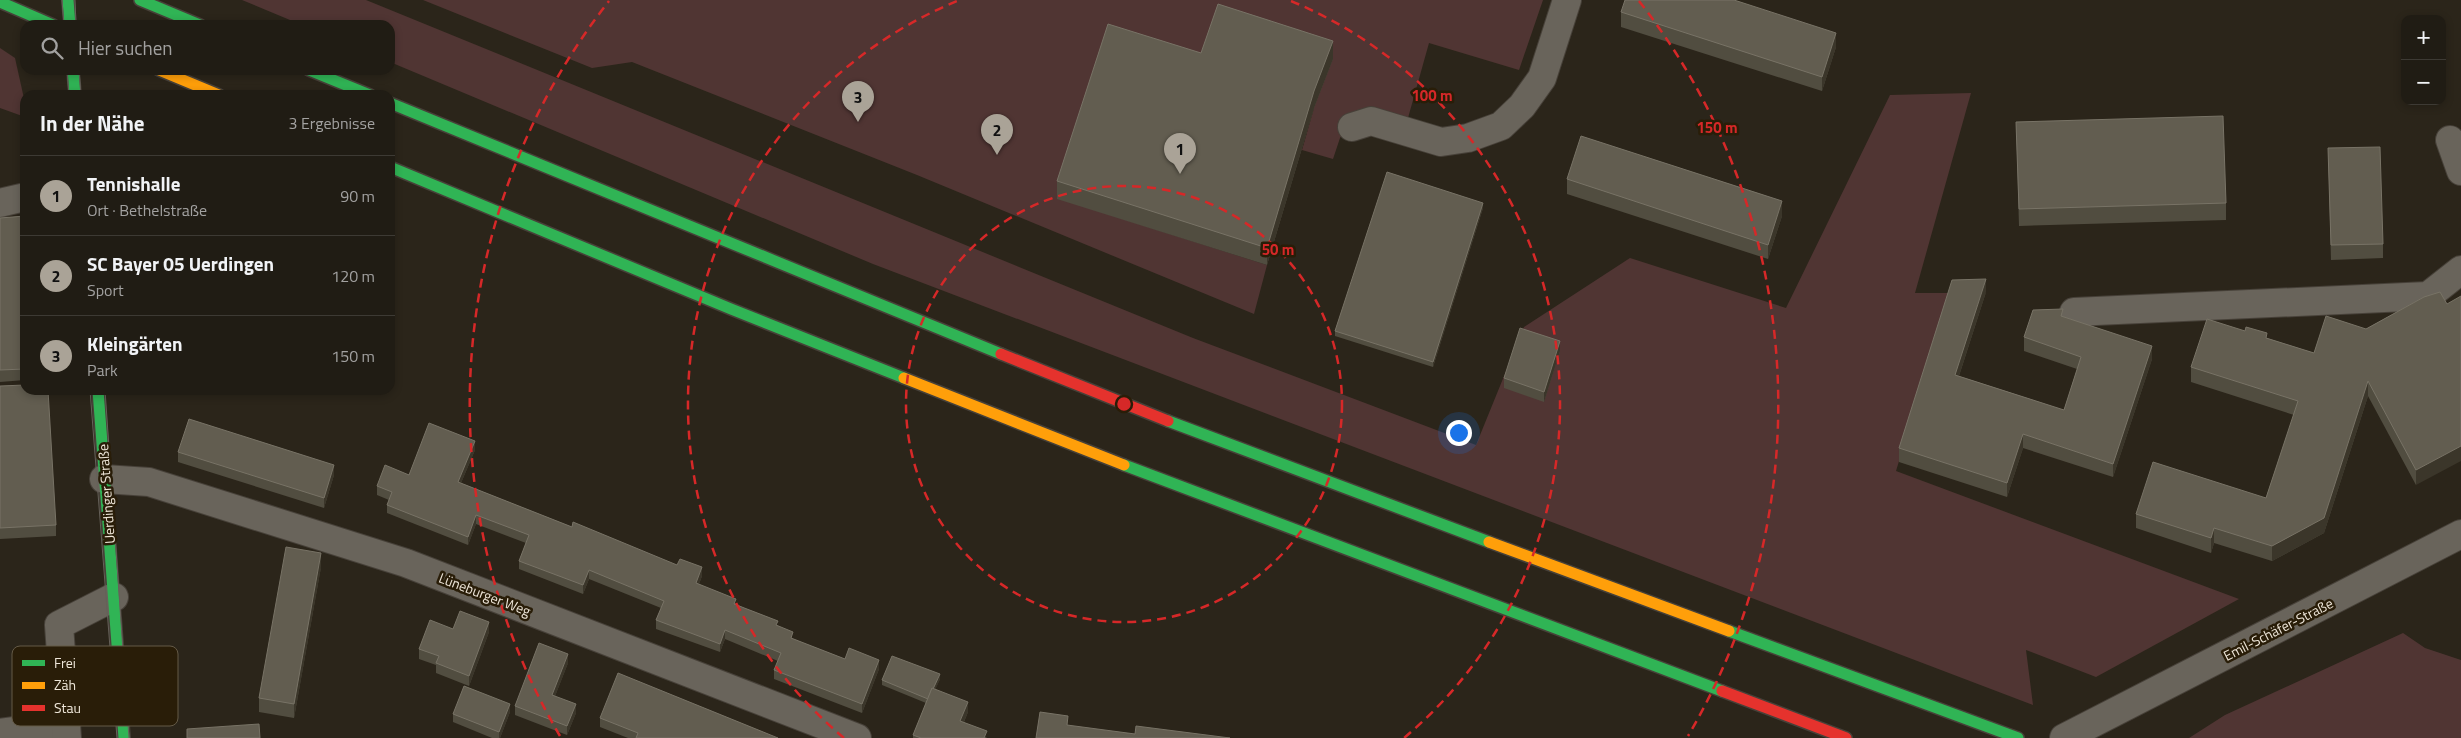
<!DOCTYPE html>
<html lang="de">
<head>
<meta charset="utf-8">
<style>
	body { margin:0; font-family:"Titillium Web",sans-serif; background:#28251d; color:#f1f3f6 }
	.controls { position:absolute; right:15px; top:15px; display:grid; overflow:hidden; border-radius:10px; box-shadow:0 2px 8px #0003 }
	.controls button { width:45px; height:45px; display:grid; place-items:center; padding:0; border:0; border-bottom:1px solid #3d3a34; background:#201c14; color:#f1f3f6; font:25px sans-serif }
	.you { position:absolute; left:1458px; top:432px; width:18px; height:18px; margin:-12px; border:4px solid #fff; border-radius:50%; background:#1a73e8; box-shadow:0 0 0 8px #1a73e833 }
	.badge { display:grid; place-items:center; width:32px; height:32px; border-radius:50%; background:#aaa397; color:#111; font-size:16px; font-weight:700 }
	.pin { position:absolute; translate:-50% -41px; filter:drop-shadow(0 1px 2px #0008) }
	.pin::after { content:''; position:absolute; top:26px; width:18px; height:15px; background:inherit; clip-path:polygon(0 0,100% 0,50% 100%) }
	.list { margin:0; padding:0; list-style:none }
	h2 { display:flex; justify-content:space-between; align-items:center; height:65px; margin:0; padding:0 20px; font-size:21px }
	h2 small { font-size:16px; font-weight:400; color:#a2a1a0 }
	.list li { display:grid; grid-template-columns:32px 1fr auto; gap:15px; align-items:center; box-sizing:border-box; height:80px; padding:0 20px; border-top:1px solid #3d3a34 }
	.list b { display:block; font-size:19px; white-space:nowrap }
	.list p { margin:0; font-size:16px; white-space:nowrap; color:#a2a1a0 }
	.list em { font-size:16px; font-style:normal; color:#a2a1a0 }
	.icon { flex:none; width:28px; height:28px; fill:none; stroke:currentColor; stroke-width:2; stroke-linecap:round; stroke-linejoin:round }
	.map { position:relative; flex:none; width:2461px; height:738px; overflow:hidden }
	.search { position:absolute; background:#201c14; box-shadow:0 2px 8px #0003; left:20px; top:20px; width:375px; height:55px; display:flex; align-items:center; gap:12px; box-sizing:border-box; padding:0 18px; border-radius:15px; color:#a2a1a0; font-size:19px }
	.panel { position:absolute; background:#201c14; box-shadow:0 2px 8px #0003; left:20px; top:90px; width:375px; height:305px; border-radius:15px }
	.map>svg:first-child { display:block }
	.green { fill:#503533 }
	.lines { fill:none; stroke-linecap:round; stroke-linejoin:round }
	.street-casing { stroke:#474139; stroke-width:30 }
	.fast-casing { stroke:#474139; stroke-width:14 }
	.slow-casing { stroke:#474139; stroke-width:14 }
	.jam-casing { stroke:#474139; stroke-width:14 }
	.street { stroke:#69645b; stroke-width:28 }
	.fast { stroke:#30b455; stroke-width:11 }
	.slow { stroke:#ff9f0a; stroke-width:11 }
	.jam { stroke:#e5322d; stroke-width:11 }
	.tram { stroke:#66615a; stroke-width:1 }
	.wall { fill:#514d40 }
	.shaded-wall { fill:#3b362a }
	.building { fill:#625d50; stroke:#787366 }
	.ring { fill:none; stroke:#d62828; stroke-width:2.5; stroke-dasharray:9 6 }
	.labels { text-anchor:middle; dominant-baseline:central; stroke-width:5; stroke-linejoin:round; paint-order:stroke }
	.street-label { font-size:14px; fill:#efe7da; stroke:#291d08 }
	.key { fill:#291d08; stroke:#645a47; stroke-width:1 }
	.key-label { font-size:14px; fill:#efe7da }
	.centre { fill:#d62828; stroke:#291d08; stroke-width:2.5 }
	.ring-label { font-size:15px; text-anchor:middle; font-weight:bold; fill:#d62828; stroke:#291d08; stroke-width:5; stroke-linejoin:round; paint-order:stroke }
</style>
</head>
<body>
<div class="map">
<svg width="2461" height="738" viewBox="0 0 2461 738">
	<rect width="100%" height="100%" fill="#2b251a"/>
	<g class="green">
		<polygon points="242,0 366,0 1193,338 1476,445 1524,327 1630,258 1786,308 1890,95 1971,93 1915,293 1950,293 1896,471 2239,599 2096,677 2026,650 2033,705 873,264 390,62 390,25 302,25"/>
		<polygon points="423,0 1543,0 1519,70 1429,43 1408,118 1352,120 1340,138 1333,159 1302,150 1314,108 1201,70 1057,198 1267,265 1254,314 917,175 632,62 592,68"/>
		<polygon points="0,48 15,58 25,103 25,117 0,108"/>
		<polygon points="2403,633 2425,648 2461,660 2461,738 2189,738 2225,715"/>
	</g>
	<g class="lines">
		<g class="street-casing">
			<g id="street">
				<polyline points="1352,127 1371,121 1441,142 1468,138 1501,126 1522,106 1542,78 1567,0"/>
				<polyline points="2450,140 2461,171"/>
				<polyline points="0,203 25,197"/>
				<polyline points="2074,312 2428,296 2461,270"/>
				<polyline points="104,479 149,482 406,563 857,738"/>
				<polyline points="0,733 66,724"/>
				<polyline points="67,738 59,625 114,597"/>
				<polyline points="2064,738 2461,534"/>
			</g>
		</g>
		<g class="fast-casing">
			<g id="fast">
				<polyline points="68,0 70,25"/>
				<polyline points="140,0 200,25"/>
				<polyline points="0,2 53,25"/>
				<polyline points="73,70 75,95"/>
				<polyline points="309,70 370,95"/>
				<polyline points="390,103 1001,354"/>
				<polyline points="390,167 731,309 904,378"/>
				<polyline points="98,390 124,738"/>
				<polyline points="1168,421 1489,542"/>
				<polyline points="1124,465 1722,691"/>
				<polyline points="1729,631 2018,738"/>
			</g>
		</g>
		<g class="slow-casing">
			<g id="slow">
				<polyline points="159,70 219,95"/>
				<polyline points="904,378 1124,465"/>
				<polyline points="1489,542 1729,631"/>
			</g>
		</g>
		<g class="jam-casing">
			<g id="jam">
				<polyline points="1001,354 1168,421"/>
				<polyline points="1722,691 1846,738"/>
			</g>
		</g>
		<use href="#street" class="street"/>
		<use href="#fast" class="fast"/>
		<use href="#slow" class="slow"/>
		<use href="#jam" class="jam"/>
		<g class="tram">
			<polyline points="62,0 64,25"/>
			<polyline points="75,0 76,25"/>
			<polyline points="67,70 69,95"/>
			<polyline points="79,70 81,95"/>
			<polyline points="90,390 117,738"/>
			<polyline points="105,390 129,738"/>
		</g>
	</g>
	<g class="wall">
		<polygon points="1621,12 1836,47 1822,91 1621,27"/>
		<polygon points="1201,53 1333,59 1314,108 1267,265 1057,199 1057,181"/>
		<polygon points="2016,122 2226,203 2226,220 2019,226"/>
		<polygon points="2328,148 2383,244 2383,258 2331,260"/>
		<polygon points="1567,179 1782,216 1768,259 1567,194"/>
		<polygon points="1483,208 1433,367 1335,336 1335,331"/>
		<polygon points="25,216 25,380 0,382 0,218"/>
		<polygon points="1986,292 1959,376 2064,410 2077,369 2024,351 2024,337 2063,317 2152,359 2113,477 2023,448 2007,497 1899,462 1899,448"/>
		<polygon points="2424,297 2416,485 2368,396 2324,533 2272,561 2214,543 2211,553 2136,528 2136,514 2266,498 2294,415 2191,382 2191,367 2267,338 2314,353 2366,329"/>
		<polygon points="1560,351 1544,402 1504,388 1504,378"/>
		<polygon points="0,386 56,525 56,536 0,539"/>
		<polygon points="475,450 461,483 572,527 702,576 699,584 778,626 793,639 845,659 879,669 862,713 774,679 774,670 778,661 725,639 720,652 656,629 656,620 661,608 589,579 583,594 519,569 519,561 526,543 476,524 468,545 387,513 387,505 389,500 377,495 377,486"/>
		<polygon points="178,452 334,475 324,508 178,462"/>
		<polygon points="321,567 294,718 259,712 259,698"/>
		<polygon points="453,629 489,632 469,686 436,673 436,665 419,659 419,649"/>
		<polygon points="568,663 555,696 576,713 567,735 515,715 515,706"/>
		<polygon points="940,679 935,689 968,712 964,722 987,738 913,738 913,735 926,703 882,685 882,680"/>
		<polygon points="510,712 500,738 492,738 453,722 453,714"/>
		<polygon points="600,718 778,738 628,738 600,727"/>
	</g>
	<g class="shaded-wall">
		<polygon points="1836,33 1836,47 1822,91 1822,77"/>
		<polygon points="1333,41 1333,59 1314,108 1267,265 1267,248 1314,91"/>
		<polygon points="1782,201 1782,216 1768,259 1768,245"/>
		<polygon points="1483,203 1483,208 1433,367 1433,362"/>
		<polygon points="1986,279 1986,292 1955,388 1955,375"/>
		<polygon points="1560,341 1560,351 1544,402 1544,392"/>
		<polygon points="2152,346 2152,359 2113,477 2113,464"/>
		<polygon points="2368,381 2368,396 2324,533 2272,561 2272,546"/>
		<polygon points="2023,434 2023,448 2007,497 2007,483"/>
		<polygon points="475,441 475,450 458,490 458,482"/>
		<polygon points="2461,446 2461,461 2416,485 2416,470"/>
		<polygon points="334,465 334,475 324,508 324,498"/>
		<polygon points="476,515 476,524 468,545 468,537"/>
		<polygon points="2214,528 2214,543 2211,553 2211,538"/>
		<polygon points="321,553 321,567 294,718 294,704"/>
		<polygon points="702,567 702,576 696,592 696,583"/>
		<polygon points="589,570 589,579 583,594 583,585"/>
		<polygon points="489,622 489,632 469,686 469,676"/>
		<polygon points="725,630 725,639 720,652 720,644"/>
		<polygon points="568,654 568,663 552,704 552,695"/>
		<polygon points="879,660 879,669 862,713 862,704"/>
		<polygon points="940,674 940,679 929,704 929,699"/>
		<polygon points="968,702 968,712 960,731 960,721"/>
		<polygon points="510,704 510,712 500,738 499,738 499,732"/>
		<polygon points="576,704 576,713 567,735 567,726"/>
	</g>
	<g class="building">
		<polygon points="1625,0 1734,0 1836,33 1822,77 1621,12"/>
		<polygon points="1218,4 1333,41 1314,91 1267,248 1057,181 1108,24 1201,53"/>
		<polygon points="2223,116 2226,203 2019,209 2016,122"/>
		<polygon points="1581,136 1782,201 1768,245 1567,179"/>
		<polygon points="2380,147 2383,244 2331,245 2328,148"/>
		<polygon points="1387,172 1483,203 1433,362 1335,331"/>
		<polygon points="25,216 25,369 0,370 0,218"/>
		<polygon points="1986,279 1955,375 2064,410 2081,357 2024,337 2033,310 2063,309 2061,316 2152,346 2113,464 2023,434 2007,483 1899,448 1952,280"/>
		<polygon points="2440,292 2447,304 2461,296 2461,446 2416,470 2368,381 2324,518 2272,546 2214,528 2211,538 2136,514 2153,462 2266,498 2298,401 2191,367 2207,319 2245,331 2246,327 2267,333 2266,338 2314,353 2326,316 2366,329 2424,297"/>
		<polygon points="1520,328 1560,341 1544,392 1504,378"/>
		<polygon points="25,385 25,390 48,390 56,525 0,528 0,386"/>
		<polygon points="189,419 334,465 324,498 178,452"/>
		<polygon points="429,423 475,441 458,482 572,527 573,522 677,565 680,559 702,567 696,583 736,599 734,604 778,621 776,625 793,632 791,638 845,659 849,648 879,660 862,704 774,670 781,653 725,630 720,644 656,620 664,601 589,570 583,585 519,561 529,535 476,515 468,537 387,505 392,492 377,486 385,465 409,475"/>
		<polygon points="286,547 321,553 294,704 259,698"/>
		<polygon points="460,611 489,622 469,676 436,663 439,656 419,649 430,620 453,629"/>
		<polygon points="539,643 568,654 552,695 576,704 567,726 515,706"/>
		<polygon points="892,656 940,674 933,689 932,688 928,699 882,680"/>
		<polygon points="618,673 778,738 636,738 638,733 600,718"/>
		<polygon points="464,686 510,704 499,732 453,714"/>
		<polygon points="932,688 968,702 960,721 987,731 984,738 921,738 913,735"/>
		<polygon points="1040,712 1068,716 1067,725 1135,734 1136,726 1230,738 1036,738"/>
		<polygon points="259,724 260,738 187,738 187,729"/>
	</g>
	<g class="ring">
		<circle cx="1124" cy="404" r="218"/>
		<path d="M844 738A436 436 0 0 1 957 1M1291 1A436 436 0 0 1 1404 738"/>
		<path d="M560 736A654 654 0 0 1 609 1M1639 1A654 654 0 0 1 1688 736"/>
	</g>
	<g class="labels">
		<g class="street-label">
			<text transform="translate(106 494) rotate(-94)">Uerdinger Straße</text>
			<text transform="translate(485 594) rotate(21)">Lüneburger Weg</text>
			<text transform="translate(2278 629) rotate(-27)">Emil-Schäfer-Straße</text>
		</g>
	</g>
	<rect x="12" y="646" width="166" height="80" rx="8" class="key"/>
	<rect x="22" y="660" width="23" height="6" fill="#30b455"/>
	<rect x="22" y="682" width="23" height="7" fill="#ff9f0a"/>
	<rect x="22" y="705" width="23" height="6" fill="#e5322d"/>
	<g class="key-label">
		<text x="54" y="668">Frei</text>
		<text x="54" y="690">Zäh</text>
		<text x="54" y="713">Stau</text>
	</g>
	<circle cx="1124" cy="404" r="8" class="centre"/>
	<g class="ring-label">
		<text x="1432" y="101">100 m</text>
		<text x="1717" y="133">150 m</text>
		<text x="1278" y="255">50 m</text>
	</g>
</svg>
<div class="controls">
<button>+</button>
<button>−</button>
</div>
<div class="you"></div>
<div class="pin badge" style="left:1180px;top:174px">1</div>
<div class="pin badge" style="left:997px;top:155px">2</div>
<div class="pin badge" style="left:858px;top:122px">3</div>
<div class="search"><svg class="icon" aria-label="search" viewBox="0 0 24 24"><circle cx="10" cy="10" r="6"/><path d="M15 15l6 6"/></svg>Hier suchen</div>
<section class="panel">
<h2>In der Nähe<small>3 Ergebnisse</small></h2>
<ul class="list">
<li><span class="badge">1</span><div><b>Tennishalle</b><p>Ort · Bethelstraße</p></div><em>90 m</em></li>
<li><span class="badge">2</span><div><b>SC Bayer 05 Uerdingen</b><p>Sport</p></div><em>120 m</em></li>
<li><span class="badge">3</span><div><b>Kleingärten</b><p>Park</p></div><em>150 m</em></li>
</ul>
</section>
</div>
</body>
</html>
